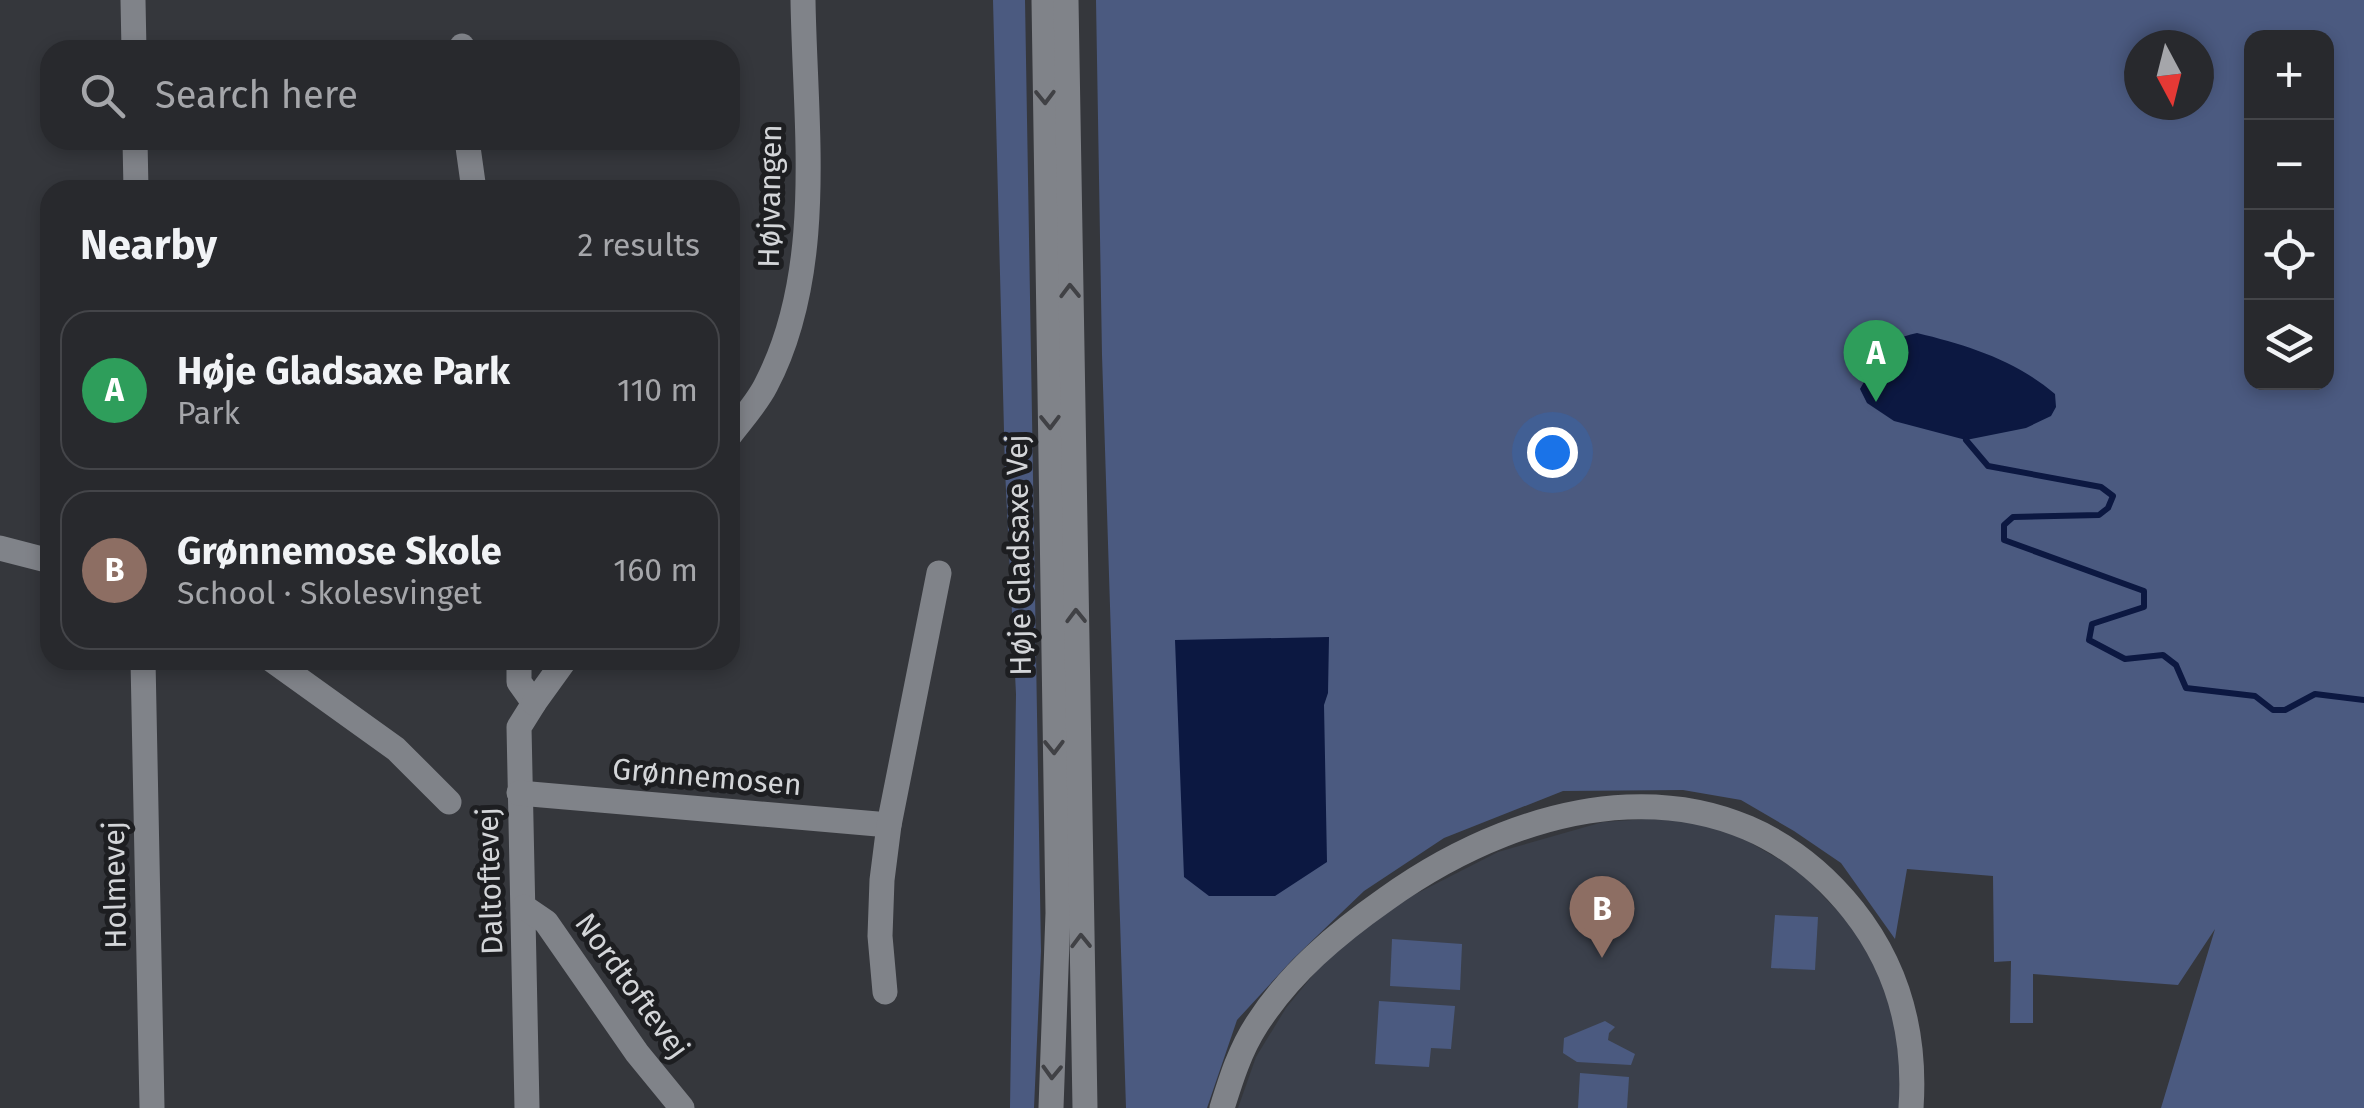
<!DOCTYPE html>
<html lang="en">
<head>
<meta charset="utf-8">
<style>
	body { margin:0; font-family:"Fira Sans",sans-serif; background:#303135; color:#f1f3f6 }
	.controls { position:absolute; right:30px; top:30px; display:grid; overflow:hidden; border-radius:20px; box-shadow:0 5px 15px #0003 }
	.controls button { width:90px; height:90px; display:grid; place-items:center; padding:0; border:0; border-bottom:2px solid #444549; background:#28292d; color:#f1f3f6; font:50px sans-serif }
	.compass { position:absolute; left:2124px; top:30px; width:90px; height:90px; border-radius:50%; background:#28292d; box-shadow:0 5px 15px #0003; rotate:173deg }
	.you { position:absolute; left:1552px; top:452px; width:35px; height:35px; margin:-25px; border:8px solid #fff; border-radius:50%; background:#1a73e8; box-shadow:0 0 0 15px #1a73e833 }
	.badge { display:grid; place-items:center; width:65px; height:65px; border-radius:50%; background:#dfb033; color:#fff; font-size:32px; font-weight:700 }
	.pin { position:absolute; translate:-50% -82px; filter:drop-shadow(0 2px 5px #0008) }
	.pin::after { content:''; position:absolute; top:52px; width:35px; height:30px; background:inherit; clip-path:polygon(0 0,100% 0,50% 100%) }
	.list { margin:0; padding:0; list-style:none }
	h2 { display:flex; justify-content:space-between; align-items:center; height:130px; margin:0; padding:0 40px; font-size:42px }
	h2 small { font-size:32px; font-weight:400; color:#a5a6aa }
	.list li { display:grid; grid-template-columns:65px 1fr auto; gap:30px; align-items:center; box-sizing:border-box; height:160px; margin:0 20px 20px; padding:0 20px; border:2px solid #444549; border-radius:30px }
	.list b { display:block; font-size:38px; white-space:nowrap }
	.list p { margin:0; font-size:32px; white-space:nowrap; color:#a5a6aa }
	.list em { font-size:32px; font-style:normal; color:#a5a6aa }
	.icon { flex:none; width:55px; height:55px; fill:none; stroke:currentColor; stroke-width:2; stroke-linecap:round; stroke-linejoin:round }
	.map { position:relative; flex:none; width:2364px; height:1108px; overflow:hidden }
	.search { position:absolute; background:#28292d; box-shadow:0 5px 15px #0003; left:40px; top:40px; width:700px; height:110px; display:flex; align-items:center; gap:25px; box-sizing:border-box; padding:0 35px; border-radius:30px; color:#a5a6aa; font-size:38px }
	.panel { position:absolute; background:#28292d; box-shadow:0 5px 15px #0003; left:40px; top:180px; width:700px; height:490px; border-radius:30px }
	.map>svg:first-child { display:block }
	.built { fill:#3b404b }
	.green { fill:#4b5a80; fill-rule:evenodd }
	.water { fill:#0c1841 }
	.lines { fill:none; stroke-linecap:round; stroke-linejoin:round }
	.stream { stroke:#0c1841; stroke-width:6 }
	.minor { stroke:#808389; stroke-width:25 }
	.oneway { stroke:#404145 }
	.labels { text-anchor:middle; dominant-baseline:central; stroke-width:10; stroke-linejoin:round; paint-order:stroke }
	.street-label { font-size:30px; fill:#d3d5d8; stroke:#1d1e21 }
</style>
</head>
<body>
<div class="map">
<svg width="2364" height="1108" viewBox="0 0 2364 1108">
	<rect width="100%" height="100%" fill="#35373c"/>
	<polygon class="built" points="1647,819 1691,821 1728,830 1798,870 1858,932 1891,998 1899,1059 1900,1108 1238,1108 1256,1057 1286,1008 1322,964 1360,932 1406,899 1498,852 1603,822"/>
	<g class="green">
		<polygon points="993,0 1025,0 1041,951 1034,1108 1010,1108 1016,694 1005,470"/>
		<path d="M 1096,0 L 2364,0 L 2364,1108 L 2161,1108 L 2215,929 L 2178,985 L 2033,974 L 2033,1023 L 2010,1023 L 2011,961 L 1994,962 L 1993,876 L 1907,869 L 1895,939 L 1841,863 L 1794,831 L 1741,800 L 1683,790 L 1563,791 L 1444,838 L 1364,891 L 1293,959 L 1237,1020 L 1207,1108 L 1126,1108 L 1102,355 ZM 2252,38 L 2326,38 L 2326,382 L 2252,382 ZM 2139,45 L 2199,45 L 2199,105 L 2139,105 Z"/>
		<polygon points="1775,915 1818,917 1815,970 1771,968"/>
		<polygon points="1392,939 1462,944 1460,990 1390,986"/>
		<polygon points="1379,1001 1455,1006 1451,1049 1431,1048 1429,1067 1375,1064"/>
		<polygon points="1605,1021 1615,1027 1609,1033 1608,1040 1635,1054 1631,1065 1577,1062 1563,1053 1564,1038"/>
		<polygon points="1580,1073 1629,1077 1627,1108 1578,1108"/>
	</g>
	<g class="water">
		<path d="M 1917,333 C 1967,345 2015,360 2055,394 L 2056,407 L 2051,416 L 2026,428 L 1966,440 L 1894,421 L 1867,403 L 1860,389 C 1877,360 1881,340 1917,333 Z"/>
		<polygon points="1329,637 1328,693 1324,705 1327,862 1275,896 1209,896 1184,877 1175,640"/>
	</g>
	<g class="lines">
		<polyline class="stream" points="1966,440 1988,466 2101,487 2113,496 2108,508 2099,515 2013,517 2004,525 2004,540 2144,591 2144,607 2092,624 2089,640 2125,659 2163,655 2176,665 2186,688 2255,696 2273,710 2285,710 2315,694 2364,700"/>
		<g class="minor">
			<polyline points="133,0 134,50"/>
			<polyline points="1044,0 1058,913 1051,1108"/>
			<polyline points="1066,0 1085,1108"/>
			<polyline points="462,46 462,50"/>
			<polyline points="135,140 136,190"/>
			<polyline points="467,140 474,190"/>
			<path d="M 730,435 C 742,419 757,403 766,385 C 826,270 805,126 803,0"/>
			<polyline points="0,548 50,561"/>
			<polyline points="143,660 152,1108"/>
			<polyline points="272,660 396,749 449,802"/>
			<polyline points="519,660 519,682 534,703 519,727 527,1108"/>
			<polyline points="534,703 565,660"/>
			<polyline points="519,793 889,825"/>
			<polyline points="524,907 546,922 637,1053 682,1108"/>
			<polyline points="885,992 880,936 882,880 889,825 939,573"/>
			<path d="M 1222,1108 C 1231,1079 1240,1050 1257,1024 C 1290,973 1336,934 1386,899 C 1531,795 1728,754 1853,910 C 1899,968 1916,1035 1911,1108"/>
		</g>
	</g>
	<defs><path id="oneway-chevron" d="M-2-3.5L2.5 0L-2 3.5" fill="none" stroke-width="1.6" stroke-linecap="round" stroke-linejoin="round" transform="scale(2.5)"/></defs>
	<g class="oneway">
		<use href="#oneway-chevron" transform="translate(1045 97) rotate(89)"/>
		<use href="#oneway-chevron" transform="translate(1070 291) rotate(-91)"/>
		<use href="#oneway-chevron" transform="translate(1050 422) rotate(89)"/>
		<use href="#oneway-chevron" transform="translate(1076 616) rotate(-91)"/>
		<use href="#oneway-chevron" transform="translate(1054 747) rotate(89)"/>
		<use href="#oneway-chevron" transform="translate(1081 941) rotate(-91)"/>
		<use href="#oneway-chevron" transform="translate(1052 1072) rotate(92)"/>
	</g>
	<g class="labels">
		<g class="street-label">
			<text transform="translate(770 196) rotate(-89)">Højvangen</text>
			<text transform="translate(1019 555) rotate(-91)">Høje Gladsaxe Vej</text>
			<text transform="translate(707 777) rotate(5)">Grønnemosen</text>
			<text transform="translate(490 881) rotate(-92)">Daltoftevej</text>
			<text transform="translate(115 885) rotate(-91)">Holmevej</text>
			<text transform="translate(632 986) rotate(54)">Nordtoftevej</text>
		</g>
	</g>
</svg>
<div class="controls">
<button>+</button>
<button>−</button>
<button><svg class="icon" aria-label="locate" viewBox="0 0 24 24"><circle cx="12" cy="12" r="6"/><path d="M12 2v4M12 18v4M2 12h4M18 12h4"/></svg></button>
<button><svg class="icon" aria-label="layers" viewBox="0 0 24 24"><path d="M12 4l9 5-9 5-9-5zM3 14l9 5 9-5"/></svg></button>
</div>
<svg class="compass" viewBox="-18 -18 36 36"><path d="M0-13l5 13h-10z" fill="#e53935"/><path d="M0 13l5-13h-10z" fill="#a5a6aa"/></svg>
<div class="you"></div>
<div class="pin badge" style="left:1876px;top:402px;background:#2e9e5b">A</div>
<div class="pin badge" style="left:1602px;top:958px;background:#8d6e63">B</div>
<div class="search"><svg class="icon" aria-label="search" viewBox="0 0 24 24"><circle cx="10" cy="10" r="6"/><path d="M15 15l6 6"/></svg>Search here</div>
<section class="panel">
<h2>Nearby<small>2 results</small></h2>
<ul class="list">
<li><span class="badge" style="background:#2e9e5b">A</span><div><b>Høje Gladsaxe Park</b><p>Park</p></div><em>110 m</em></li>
<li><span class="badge" style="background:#8d6e63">B</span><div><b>Grønnemose Skole</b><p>School · Skolesvinget</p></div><em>160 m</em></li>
</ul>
</section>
</div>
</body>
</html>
